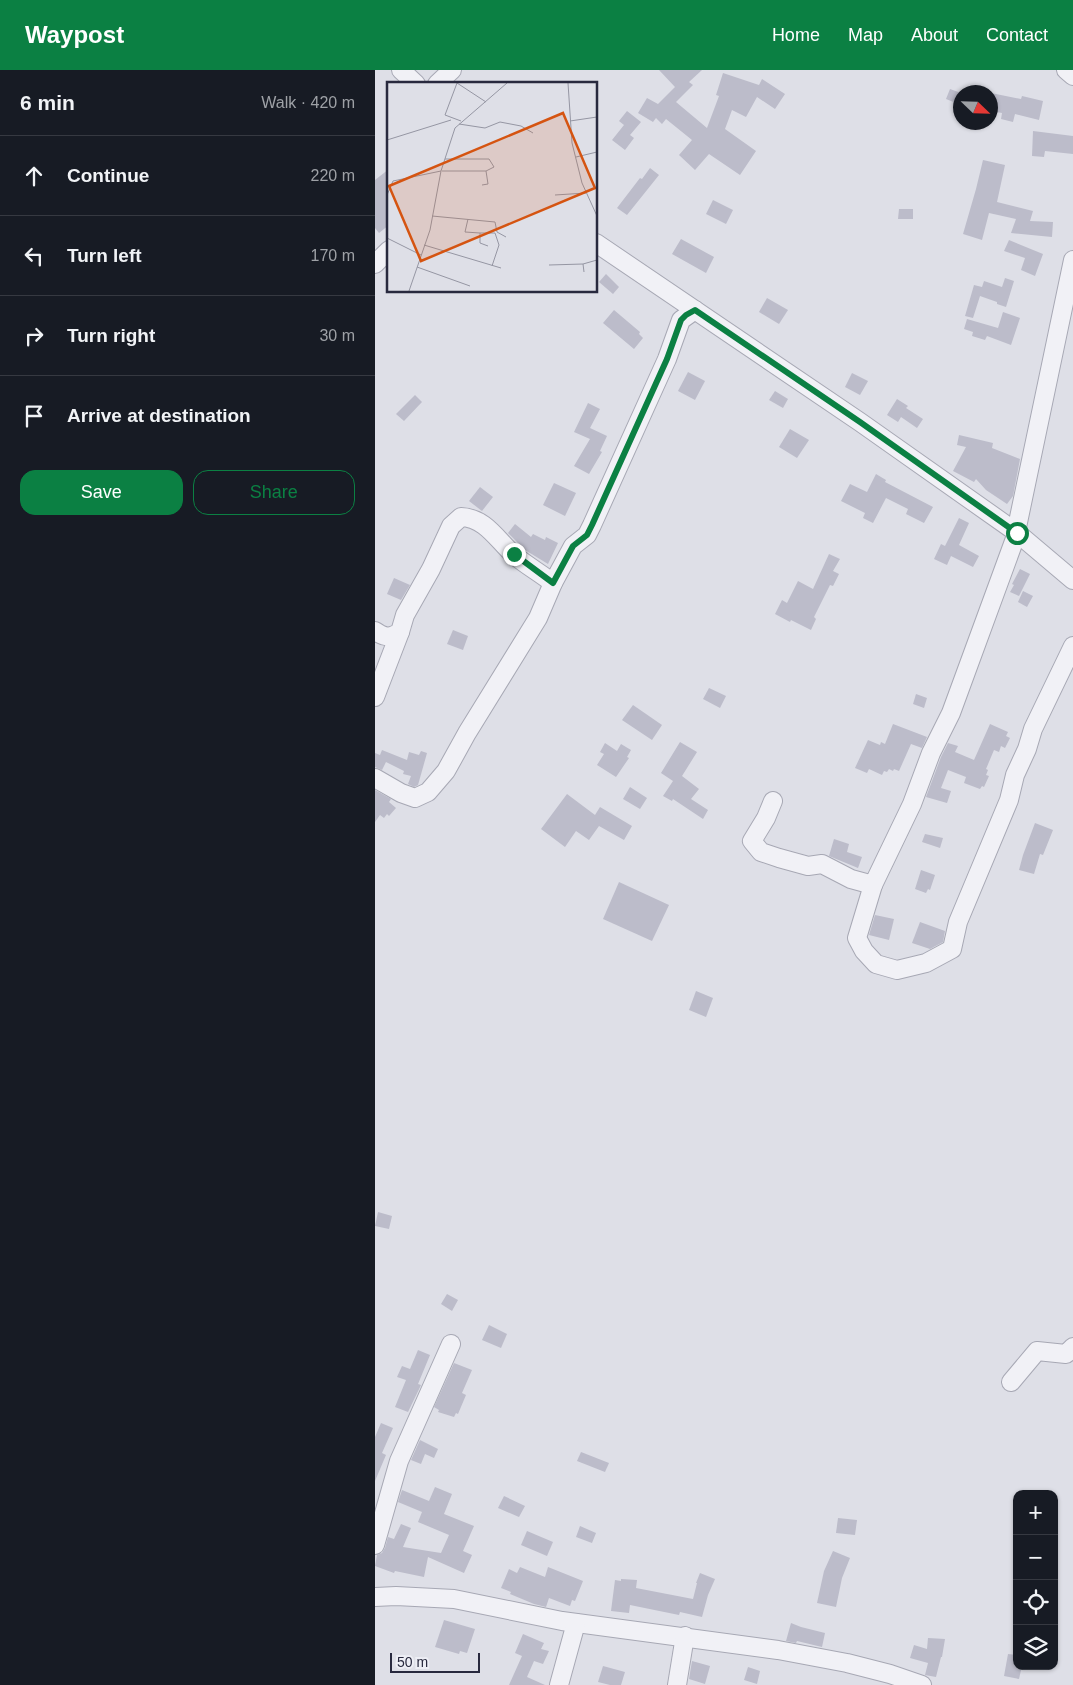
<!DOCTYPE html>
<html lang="en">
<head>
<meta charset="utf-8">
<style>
	body { margin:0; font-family:Helvetica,sans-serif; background:#242831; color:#f1f3f6 }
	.controls { position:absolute; right:15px; bottom:15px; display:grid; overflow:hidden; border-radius:10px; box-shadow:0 1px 4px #0004 }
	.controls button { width:45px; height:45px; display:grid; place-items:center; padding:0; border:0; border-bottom:1px solid #363941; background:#171b24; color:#f1f3f6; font:25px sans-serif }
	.compass { position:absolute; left:578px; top:15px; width:45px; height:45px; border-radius:50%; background:#171b24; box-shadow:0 1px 4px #0004; rotate:113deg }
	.scale { position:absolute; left:15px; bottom:12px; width:90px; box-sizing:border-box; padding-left:5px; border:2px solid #28293e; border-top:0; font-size:14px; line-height:18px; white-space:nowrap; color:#28293e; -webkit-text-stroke:4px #edeef5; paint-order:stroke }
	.stop { position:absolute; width:15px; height:15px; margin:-11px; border:4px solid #0b8043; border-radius:50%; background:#fff }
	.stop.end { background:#0b8043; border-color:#fff; box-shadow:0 1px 5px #0008 }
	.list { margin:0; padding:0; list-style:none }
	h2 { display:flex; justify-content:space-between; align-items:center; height:65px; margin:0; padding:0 20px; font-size:21px }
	h2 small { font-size:16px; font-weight:400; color:#9ea1a6 }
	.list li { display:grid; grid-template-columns:32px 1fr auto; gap:15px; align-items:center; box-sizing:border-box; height:80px; padding:0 20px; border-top:1px solid #363941 }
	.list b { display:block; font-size:19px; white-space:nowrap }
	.list em { font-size:16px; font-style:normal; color:#9ea1a6 }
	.actions { display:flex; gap:10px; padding:15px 20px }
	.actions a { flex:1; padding:11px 0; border:1px solid #0b8043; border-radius:15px; text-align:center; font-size:18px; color:#0b8043 }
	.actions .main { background:#0b8043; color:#fff }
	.icon { flex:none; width:28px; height:28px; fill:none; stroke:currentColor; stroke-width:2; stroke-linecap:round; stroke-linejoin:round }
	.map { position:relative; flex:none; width:698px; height:1615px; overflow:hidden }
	header { display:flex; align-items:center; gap:30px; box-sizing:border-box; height:70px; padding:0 25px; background:#0b8043; color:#fff }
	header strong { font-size:24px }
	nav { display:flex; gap:28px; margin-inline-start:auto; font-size:18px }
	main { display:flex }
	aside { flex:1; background:#171b24 }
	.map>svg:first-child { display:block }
	.building { fill:#bcbcca }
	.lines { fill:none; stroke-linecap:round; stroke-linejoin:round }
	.minor-casing { stroke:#a7a8b4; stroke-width:20 }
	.minor { stroke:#f1f1f6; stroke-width:18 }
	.route { stroke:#0b8043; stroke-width:6 }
	.inset-road { fill:none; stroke:#9596a3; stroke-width:1 }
	.view { fill:#d55411; fill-opacity:0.15; stroke:#d55411; stroke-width:2.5 }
	.inset-edge { fill:none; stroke:#28293e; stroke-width:2.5 }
</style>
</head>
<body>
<header>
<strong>Waypost</strong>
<nav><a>Home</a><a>Map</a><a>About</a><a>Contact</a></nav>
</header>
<main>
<aside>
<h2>6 min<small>Walk · 420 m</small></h2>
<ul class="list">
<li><svg class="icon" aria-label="ahead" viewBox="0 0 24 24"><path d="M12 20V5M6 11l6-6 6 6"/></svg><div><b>Continue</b></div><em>220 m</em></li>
<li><svg class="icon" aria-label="left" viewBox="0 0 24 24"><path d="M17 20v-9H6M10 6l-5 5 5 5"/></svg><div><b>Turn left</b></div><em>170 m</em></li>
<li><svg class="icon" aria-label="right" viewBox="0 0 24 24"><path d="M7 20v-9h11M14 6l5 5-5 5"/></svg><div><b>Turn right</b></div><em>30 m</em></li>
<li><svg class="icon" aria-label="arrive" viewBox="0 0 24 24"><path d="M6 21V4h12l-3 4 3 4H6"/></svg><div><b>Arrive at destination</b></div></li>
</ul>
<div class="actions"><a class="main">Save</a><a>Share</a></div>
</aside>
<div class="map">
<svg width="698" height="1615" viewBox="0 0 698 1615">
	<rect width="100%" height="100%" fill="#dedfe7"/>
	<g class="building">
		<polygon points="284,0 327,0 314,12 318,15 301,32 332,58 344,26 341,25 348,3 384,15 387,9 410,24 400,39 382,27 371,47 357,40 350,59 381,81 365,105 334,84 320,100 304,85 317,70 291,49 287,54 281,48 278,52 263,43 272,28 283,34 300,17"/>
		<polygon points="575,19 586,23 586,35 571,29"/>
		<polygon points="616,23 646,29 647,26 668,31 664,50 640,44 638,52 626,49 627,43 616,41"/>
		<polygon points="252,41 266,52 255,65 259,68 250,80 237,70 249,55 244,51"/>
		<polygon points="658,61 698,66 698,84 670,81 669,87 657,86"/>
		<polygon points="608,90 630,95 622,132 658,141 655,151 678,152 677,167 636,163 641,149 614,143 607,170 588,164 601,119"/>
		<polygon points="275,98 284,105 252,145 242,138 265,108 267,109"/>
		<polygon points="14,99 14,155 4,163 0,158 0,110"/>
		<polygon points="338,130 358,140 351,154 331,144"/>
		<polygon points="524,139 538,139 538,149 523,149"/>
		<polygon points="306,169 339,187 331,203 297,184"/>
		<polygon points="634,170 668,184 660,206 646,200 650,188 629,181"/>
		<polygon points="231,204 244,217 238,224 224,212"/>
		<polygon points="630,208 639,211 631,237 622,234 622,232 605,226 598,248 590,246 599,215 607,217 609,211 627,217"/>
		<polygon points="392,228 413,240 404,254 384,242"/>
		<polygon points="239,240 265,262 264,264 268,268 259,279 228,253"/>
		<polygon points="628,242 645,248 636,275 612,266 610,270 597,266 598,262 589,259 592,249 623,258"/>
		<polygon points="313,302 330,311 320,330 303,321"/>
		<polygon points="477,303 493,311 485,325 470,317"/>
		<polygon points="400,321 413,329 408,338 394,330"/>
		<polygon points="40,325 47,332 29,351 21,344"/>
		<polygon points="522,329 533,336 531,338 548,349 542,358 526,347 523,352 512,345"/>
		<polygon points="213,333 225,339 215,358 232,366 225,381 227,382 214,404 199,396 215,369 199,362"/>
		<polygon points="415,359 434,370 422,388 404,377"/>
		<polygon points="584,365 618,373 617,378 645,389 638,426 632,434 611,420 601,409 599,412 578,401 591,377 582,375"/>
		<polygon points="501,404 511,410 510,412 558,437 549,453 531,444 533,439 511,428 498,453 488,448 490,443 466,431 475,414 492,422"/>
		<polygon points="179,413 201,423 190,446 168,435"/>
		<polygon points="105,417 118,427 107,441 94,431"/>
		<polygon points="584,448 594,453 584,475 604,486 598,497 576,486 572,495 559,489 566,474 570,476"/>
		<polygon points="140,454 156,467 158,464 170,470 171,467 183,473 173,494 150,480 133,463"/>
		<polygon points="454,484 465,489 458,501 464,504 458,516 455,515 439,547 441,549 436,560 416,550 415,552 400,544 407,530 412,533 423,511 438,519"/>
		<polygon points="645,499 655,504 644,526 635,522 639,515 637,514"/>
		<polygon points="19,508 35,515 26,530 12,524"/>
		<polygon points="648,521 658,526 652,537 643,532"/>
		<polygon points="78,560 93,566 88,580 72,574"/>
		<polygon points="334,618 351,626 345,638 328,629"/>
		<polygon points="541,624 552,628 549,638 538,634"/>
		<polygon points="258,635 287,655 277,670 247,650"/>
		<polygon points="518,654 552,667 547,678 536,674 524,701 519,699 518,701 514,699 512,702 509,701 507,705 494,699 492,703 480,698 493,670 505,675 506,672 510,674"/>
		<polygon points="615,654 633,662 631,666 635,668 630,678 626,676 624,682 619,680 611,699 613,700 611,705 614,706 609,717 607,716 605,719 589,713 591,707 573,700 566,718 576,721 572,733 551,727 566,687 573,673 583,676 580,682 599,690"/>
		<polygon points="305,672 322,682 307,706 324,719 316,729 333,740 328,749 298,729 297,731 288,726 298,711 286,703"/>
		<polygon points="230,673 242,681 246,674 256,680 252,687 254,688 241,707 222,695 229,684 225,682"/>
		<polygon points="7,680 32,690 34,682 44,685 46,681 52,683 43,715 39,717 33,714 36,706 28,704 29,701 11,692 7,700 0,697 0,683 5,685"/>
		<polygon points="255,717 272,728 265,739 248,729"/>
		<polygon points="0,720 16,729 14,732 21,738 14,746 12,744 9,748 5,745 0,752"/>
		<polygon points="192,724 220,745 225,737 257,756 249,770 224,756 214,770 201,761 190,777 166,759"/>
		<polygon points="660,753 678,760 668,785 665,784 659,804 644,800 648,785"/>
		<polygon points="550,764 568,768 565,778 547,772"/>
		<polygon points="459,769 474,774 472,782 487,787 483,798 454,786"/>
		<polygon points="546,800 560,805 555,820 553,819 551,823 540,819"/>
		<polygon points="244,812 294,835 277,871 228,849"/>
		<polygon points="500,845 519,849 514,870 494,865"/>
		<polygon points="545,852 570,861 568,872 555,879 537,873"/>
		<polygon points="321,921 338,928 331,947 314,940"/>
		<polygon points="3,1142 17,1146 14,1159 0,1156"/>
		<polygon points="72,1224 83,1230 77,1241 66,1234"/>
		<polygon points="114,1255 132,1264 126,1278 107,1270"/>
		<polygon points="43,1280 55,1285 43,1314 46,1315 33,1342 20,1337 31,1310 22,1307 27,1296 35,1299"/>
		<polygon points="79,1293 97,1300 87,1323 91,1325 83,1344 81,1343 79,1347 63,1342 64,1340 59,1337"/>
		<polygon points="6,1353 18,1358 7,1383 11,1385 0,1411 0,1367"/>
		<polygon points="45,1370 63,1379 59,1388 50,1384 46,1394 36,1390"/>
		<polygon points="206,1382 234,1393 230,1402 202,1391"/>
		<polygon points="60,1417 77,1424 69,1444 99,1456 88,1481 97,1485 89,1503 53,1487 49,1507 20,1501 19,1503 0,1496 2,1485 7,1483 10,1478 13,1467 19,1469 26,1454 36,1458 28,1477 66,1483 74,1465 43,1452 47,1442 23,1432 27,1420 54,1431"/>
		<polygon points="129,1426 150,1436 144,1447 123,1438"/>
		<polygon points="463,1448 482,1450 480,1465 461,1463"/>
		<polygon points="205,1456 221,1463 217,1473 201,1467"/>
		<polygon points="152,1461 178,1472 172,1486 146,1475"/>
		<polygon points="458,1481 475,1488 467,1508 461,1537 442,1533 449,1501"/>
		<polygon points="145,1497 170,1507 173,1497 208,1511 200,1531 197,1530 195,1536 174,1528 171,1537 159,1534 135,1524 136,1522 126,1518 134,1499 142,1503"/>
		<polygon points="325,1503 340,1509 333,1525 327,1547 305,1542 304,1545 255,1535 254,1543 236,1541 240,1510 246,1511 246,1509 262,1510 261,1518 318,1529 322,1513 321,1513"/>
		<polygon points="69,1550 100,1559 92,1583 85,1581 84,1584 60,1577"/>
		<polygon points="416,1553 426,1557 450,1563 447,1577 422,1571 421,1573 411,1571"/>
		<polygon points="148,1564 169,1573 166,1579 174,1581 168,1594 159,1591 152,1607 170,1615 134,1615 147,1586 140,1583"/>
		<polygon points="553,1568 570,1569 567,1587 566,1587 561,1607 550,1605 553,1593 535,1588 539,1575 552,1579"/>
		<polygon points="633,1584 642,1585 642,1596 647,1596 644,1609 629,1606"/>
		<polygon points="317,1591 335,1596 330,1614 314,1609"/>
		<polygon points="228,1596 250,1602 246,1615 235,1615 223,1612"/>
		<polygon points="373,1597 385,1601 382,1614 369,1610"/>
	</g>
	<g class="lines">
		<g class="minor-casing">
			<g id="minor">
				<polyline points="26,0 41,14"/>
				<polyline points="691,0 698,6"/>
				<polyline points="62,14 77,0"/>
				<polyline points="221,173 485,352 641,462 698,510"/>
				<polyline points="0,194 14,180"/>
				<polyline points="641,462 698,190"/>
				<path d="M 0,561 C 10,568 15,568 25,562 L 30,545 L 56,499 L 76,456 L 86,447 C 111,448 122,470 139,485 C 151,495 165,503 178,513"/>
				<polyline points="0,627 25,562"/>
				<polyline points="0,708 26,723 40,728 53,722 71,701 92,663 163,548 178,513 198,476 212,465 217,455 292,289 306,250 320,240"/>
				<polyline points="398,731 391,748 377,771 386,782 404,788 433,796 447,794 476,809 498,815 537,734 556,683 576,643 642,463"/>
				<polyline points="498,815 482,868 489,881 501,894 522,900 551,893 577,879 583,852 634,730 640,705 652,679 658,659 698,576"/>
				<polyline points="636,1312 662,1281 691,1284 698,1277"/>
				<polyline points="0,1475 24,1391 76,1274"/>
				<polyline points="0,1527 21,1526 79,1529 187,1551 403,1580 472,1593 515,1604 547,1615"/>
				<polyline points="184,1615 201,1553"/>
				<polyline points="302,1615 310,1566"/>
			</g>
		</g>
		<use href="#minor" class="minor"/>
	</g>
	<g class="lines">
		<polyline class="route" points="139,484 178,513 198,476 212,465 217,455 292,289 306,250 311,245 320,240 485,352 642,463"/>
	</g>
	<g transform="translate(12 12)">
		<rect width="210" height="210" fill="#dedfe7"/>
		<path class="inset-road" d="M 181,1 L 185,61 L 195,101 L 210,134M 74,39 L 58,33 L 70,1 L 99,20M 183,39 L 210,35M 72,42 L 98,46 L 113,40 L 134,44 L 146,51M 0,58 L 64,38M 189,75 L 210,70M 58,77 L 102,77 L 107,85 L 99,89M 55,89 L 99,89 L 101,102 L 95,103M 0,113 L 6,99 L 54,89M 168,113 L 199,111M 45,134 L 108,140 L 110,150 L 119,155M 81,137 L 78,150 L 93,151 L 93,161 L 101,164M 93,151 L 108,151 L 112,163 L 105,184M 0,156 L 34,173M 37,163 L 114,186M 162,183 L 196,182M 30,185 L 83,204M 197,190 L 196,182 L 210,178M 22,209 L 43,148 L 54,89 L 68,46 L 120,1"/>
		<path class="view" d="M 176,31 L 208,106 L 34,179 L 2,104 Z"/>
		<rect width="210" height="210" class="inset-edge"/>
	</g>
</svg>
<div class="controls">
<button>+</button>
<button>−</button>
<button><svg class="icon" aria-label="locate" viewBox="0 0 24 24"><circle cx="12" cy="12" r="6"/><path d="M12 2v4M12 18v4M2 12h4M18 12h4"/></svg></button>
<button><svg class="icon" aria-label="layers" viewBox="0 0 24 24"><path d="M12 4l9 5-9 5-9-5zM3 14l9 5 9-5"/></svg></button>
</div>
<svg class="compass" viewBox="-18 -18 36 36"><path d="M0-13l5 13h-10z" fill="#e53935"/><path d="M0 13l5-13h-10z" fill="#9ea1a6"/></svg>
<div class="scale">50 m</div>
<div class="stop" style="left:642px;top:463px"></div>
<div class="stop end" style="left:139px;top:484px"></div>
</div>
</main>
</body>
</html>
